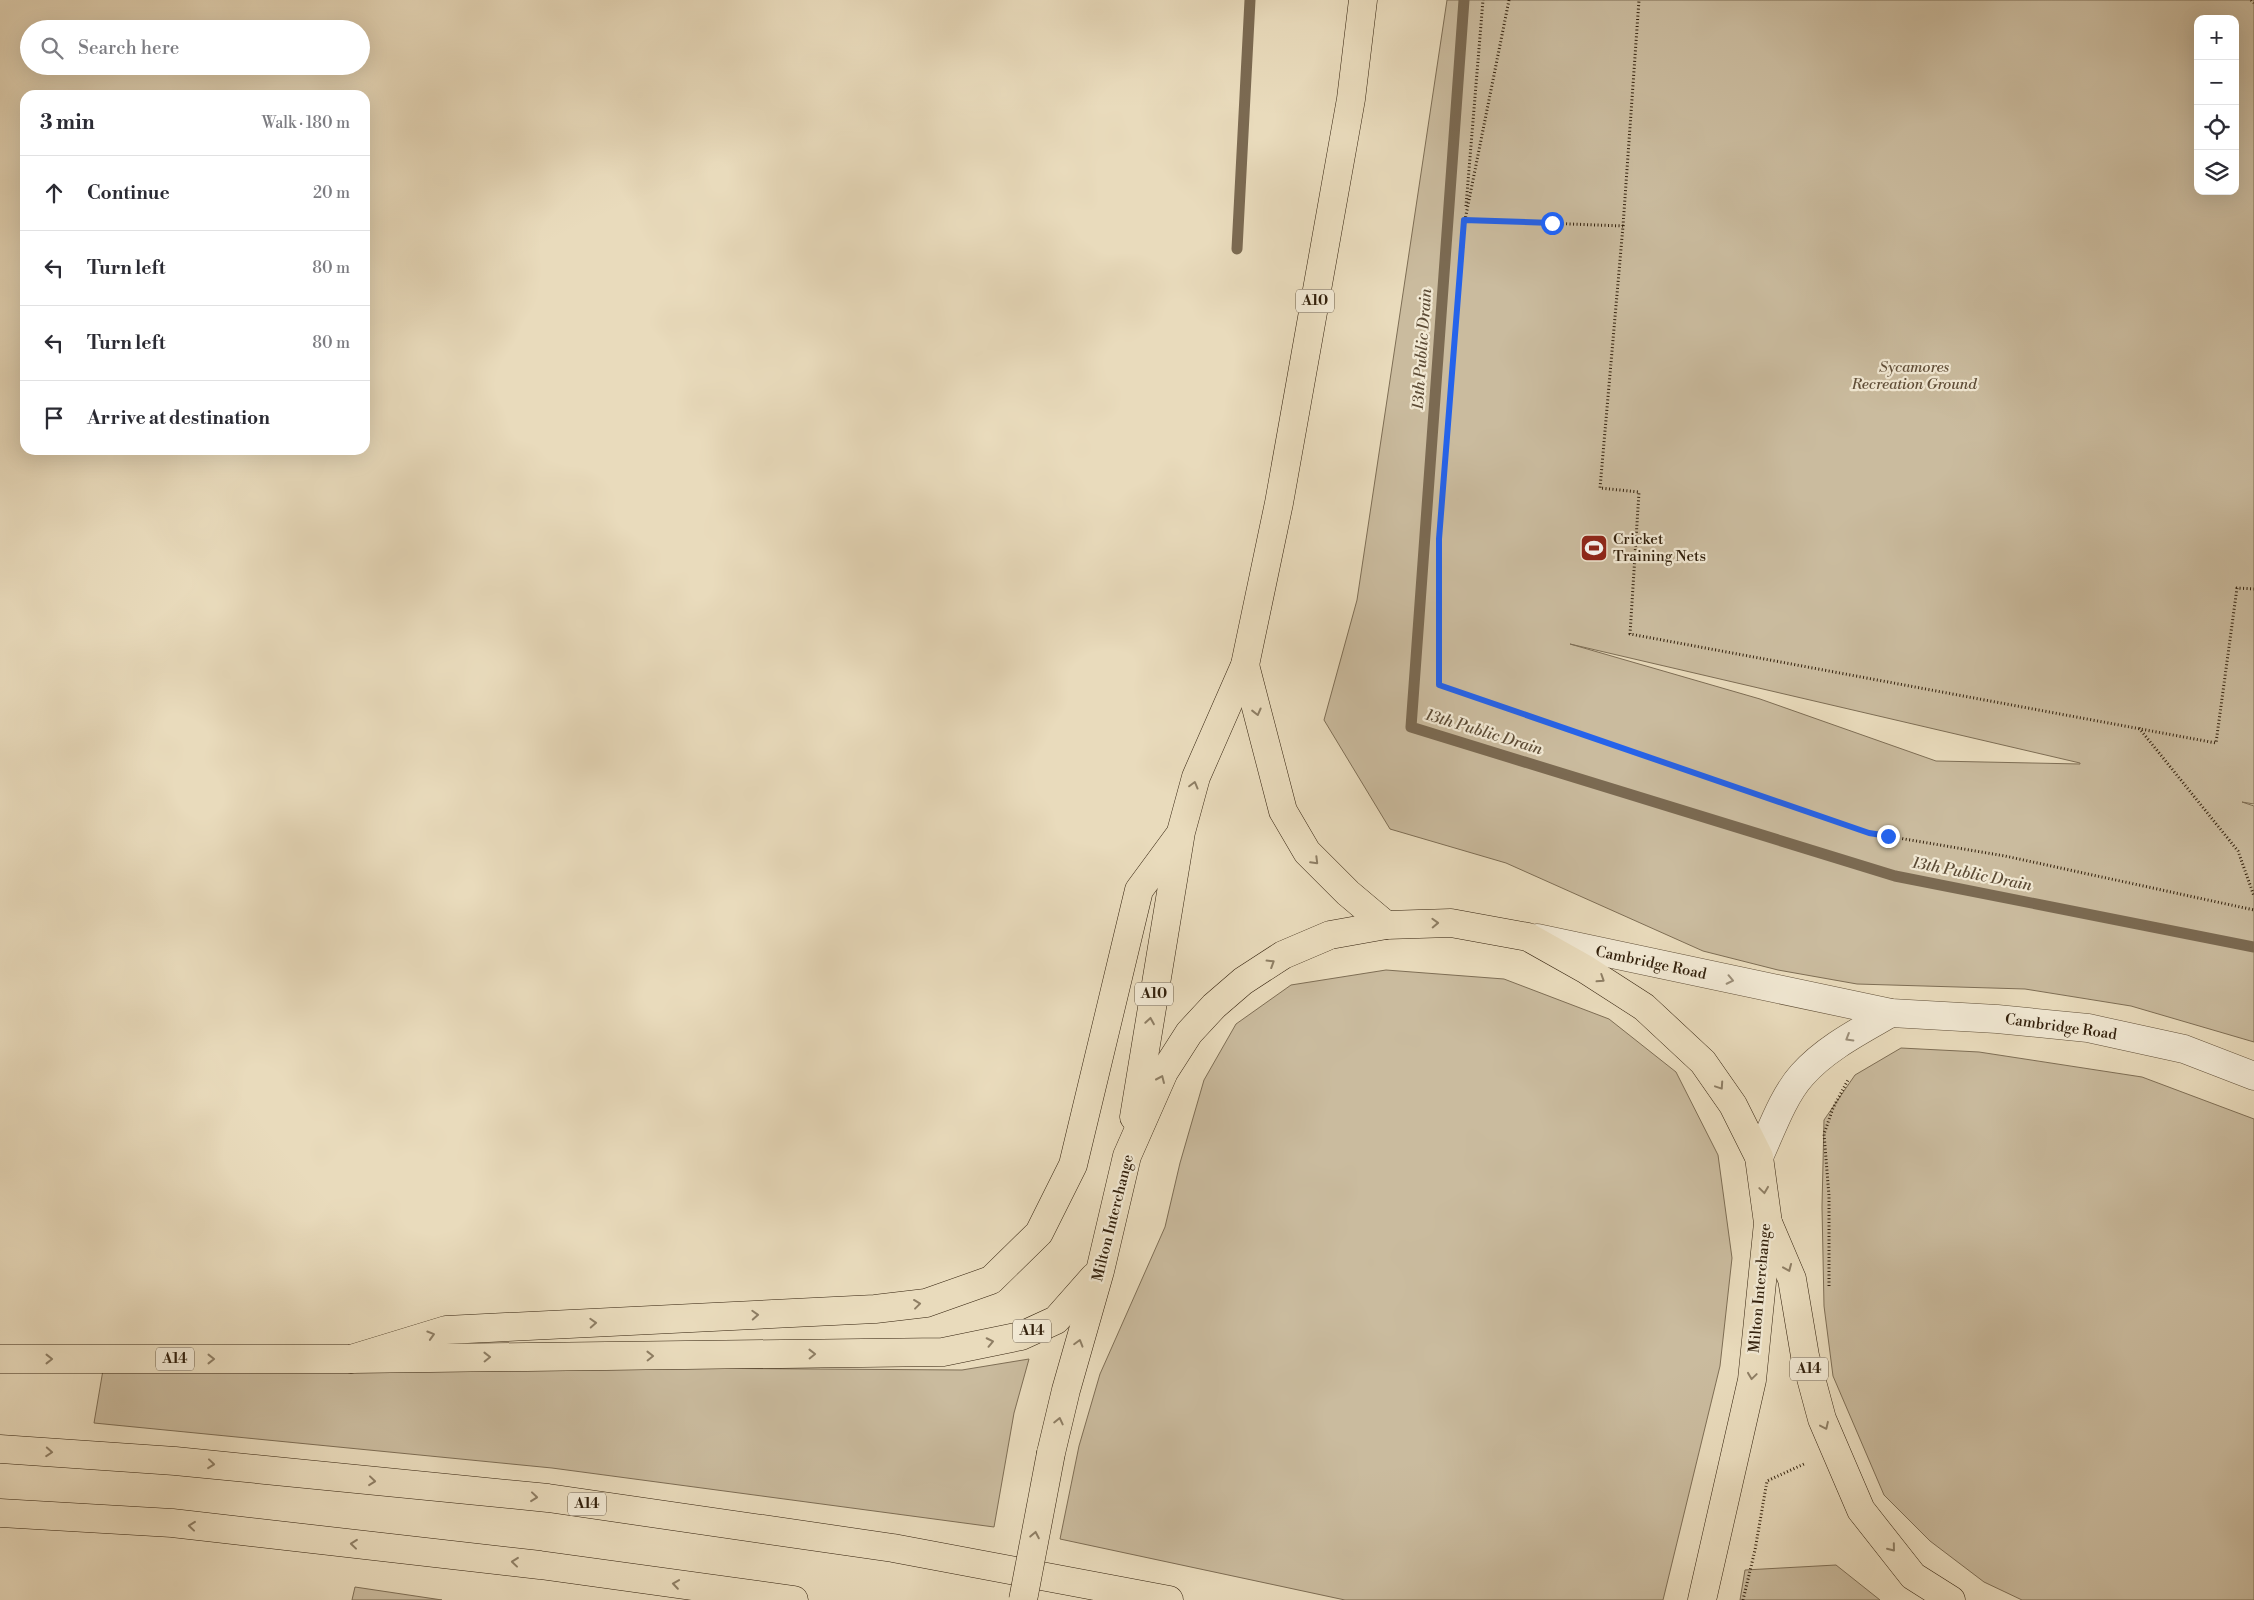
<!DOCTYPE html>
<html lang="en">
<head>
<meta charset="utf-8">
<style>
	body { margin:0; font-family:"Libre Bodoni",serif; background:#f7f7f7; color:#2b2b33 }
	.controls { position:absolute; right:15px; top:15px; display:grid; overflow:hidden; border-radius:10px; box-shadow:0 5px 20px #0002 }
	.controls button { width:45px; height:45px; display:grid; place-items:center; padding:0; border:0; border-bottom:1px solid #e1e1e2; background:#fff; color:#2b2b33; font:25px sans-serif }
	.stop { position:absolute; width:15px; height:15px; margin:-11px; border:4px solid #2563eb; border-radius:50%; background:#fff }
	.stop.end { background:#2563eb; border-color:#fff; box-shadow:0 1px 5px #0008 }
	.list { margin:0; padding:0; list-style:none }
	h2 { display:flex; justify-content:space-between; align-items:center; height:65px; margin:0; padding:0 20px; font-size:21px }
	h2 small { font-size:16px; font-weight:400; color:#7c7c81 }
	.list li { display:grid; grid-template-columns:32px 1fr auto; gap:15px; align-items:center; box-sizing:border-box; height:75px; padding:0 20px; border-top:1px solid #e1e1e2 }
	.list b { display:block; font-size:19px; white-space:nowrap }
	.list em { font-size:16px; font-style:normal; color:#7c7c81 }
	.icon { flex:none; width:28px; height:28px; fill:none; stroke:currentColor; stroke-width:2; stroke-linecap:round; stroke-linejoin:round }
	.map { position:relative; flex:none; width:2254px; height:1600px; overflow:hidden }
	.search { position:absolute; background:#fff; box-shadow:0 5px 20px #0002; left:20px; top:20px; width:350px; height:55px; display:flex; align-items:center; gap:12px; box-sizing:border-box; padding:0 18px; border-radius:28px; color:#7c7c81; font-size:19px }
	.panel { position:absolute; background:#fff; box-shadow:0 5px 20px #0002; left:20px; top:90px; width:350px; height:365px; border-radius:15px }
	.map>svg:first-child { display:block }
	.green { fill:#cabb9e; stroke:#7e6e55; fill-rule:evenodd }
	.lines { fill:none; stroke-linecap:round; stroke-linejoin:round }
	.stream { stroke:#7b6a52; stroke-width:11 }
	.tertiary-casing { stroke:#604f38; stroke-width:29 }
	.trunk-casing { stroke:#32200c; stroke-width:29 }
	.path { stroke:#32200c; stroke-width:3; stroke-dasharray:1 2.5; stroke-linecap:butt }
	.tertiary { stroke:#f1e8d3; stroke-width:28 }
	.trunk { stroke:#e9dbbc; stroke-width:28 }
	.trunk-bridge-casing { stroke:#32200c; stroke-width:29; stroke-linecap:butt }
	.trunk-bridge { stroke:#e9dbbc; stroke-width:28 }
	.oneway { stroke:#8e7e64 }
	.oneway2 { stroke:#9b8e79 }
	.route { stroke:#2563eb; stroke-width:6 }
	.labels { text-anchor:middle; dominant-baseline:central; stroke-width:4.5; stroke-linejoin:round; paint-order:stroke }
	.shield { fill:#f1e8d3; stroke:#6b5c48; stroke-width:1 }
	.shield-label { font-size:14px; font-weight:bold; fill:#32200c }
	.park-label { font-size:15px; font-style:italic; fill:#604e38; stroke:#f1e8d3 }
	.poi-label { font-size:15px; fill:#32200c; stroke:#f1e8d3; text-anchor:start }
	.street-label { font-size:15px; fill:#32200c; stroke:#f1e8d3 }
	.water-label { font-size:16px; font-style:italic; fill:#5c4b35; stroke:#f1e8d3 }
</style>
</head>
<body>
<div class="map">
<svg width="2254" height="1600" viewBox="0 0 2254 1600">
	<rect width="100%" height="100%" fill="#e9dbbc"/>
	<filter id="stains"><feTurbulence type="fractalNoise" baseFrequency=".004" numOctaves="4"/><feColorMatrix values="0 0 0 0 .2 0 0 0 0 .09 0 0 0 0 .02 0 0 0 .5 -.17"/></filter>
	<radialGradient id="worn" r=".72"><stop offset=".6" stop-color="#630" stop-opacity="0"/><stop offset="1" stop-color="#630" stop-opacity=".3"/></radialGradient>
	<g class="green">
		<path d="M 1447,0 L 2254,0 L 2254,804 L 2242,802 L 2254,806 L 2254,1042 L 2131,1006 L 2025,989 L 1857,984 L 1778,970 L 1703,951 L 1506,863 L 1390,829 L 1324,720 L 1357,600 ZM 2198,19 L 2235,19 L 2235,191 L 2198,191 ZM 1570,644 L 2080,763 L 2080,764 L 1936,761 L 1760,699 Z"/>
		<polygon points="1386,970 1504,979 1609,1019 1676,1072 1718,1155 1732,1258 1720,1366 1663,1600 1345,1600 1060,1539 1079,1446 1100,1374 1165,1227 1180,1163 1204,1080 1236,1024 1291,985"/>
		<polygon points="1901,1048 1979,1052 2142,1077 2254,1119 2254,1600 2022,1600 1984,1582 1930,1541 1884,1495 1833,1376 1824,1306 1822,1207 1824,1120 1855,1075"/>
		<polygon points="1029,1359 1014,1413 994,1527 552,1468 94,1423 103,1370 667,1368 962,1370"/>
		<polygon points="1836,1565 1880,1600 1740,1600 1745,1570"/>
		<polygon points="355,1587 442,1600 352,1600"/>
	</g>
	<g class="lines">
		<g class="stream">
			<polyline points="1464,0 1411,727 1895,876 2254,947"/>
			<polyline points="1237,249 1250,0"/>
		</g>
		<g class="tertiary-casing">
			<g id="tertiary">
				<polyline points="1537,938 1891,1013 1997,1019 2088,1028 2184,1049 2254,1076"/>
				<path d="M 1759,1157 C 1771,1131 1783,1096 1802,1075 C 1826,1048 1860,1031 1891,1013"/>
			</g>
		</g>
		<g class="trunk-casing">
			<g id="trunk">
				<polyline points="1245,665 1283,811 1307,852 1348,893 1386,925"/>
				<polyline points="1134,1117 1181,832 1196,777 1245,665 1279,503 1351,99 1363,0"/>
				<polyline points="1769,1225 1792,1279 1805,1356 1822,1419 1861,1510 1913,1576 1951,1600"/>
				<polyline points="0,1359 351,1359 943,1352 1021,1336 1056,1320 1094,1277"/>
				<polyline points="351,1359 446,1330 875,1309 926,1303 991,1280 1039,1233 1073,1165 1139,890 1178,837"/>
				<polyline points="0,1449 175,1461 548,1498 893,1548 1169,1600"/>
				<polyline points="1051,1453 1066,1390 1100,1271 1127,1156 1164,1072 1189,1033 1214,1006 1243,981 1283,955 1330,935 1386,925 1451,923 1528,937 1585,969 1644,1007 1703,1062 1733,1105 1759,1157 1768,1223 1752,1380 1702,1600"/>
				<polyline points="0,1513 172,1523 540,1565 794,1600"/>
			</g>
		</g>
		<g class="path">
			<polyline points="1509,0 1465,220 1623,226 1600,488 1639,492 1630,634 2216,743 2237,588 2254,589"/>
			<polyline points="2251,0 2254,3"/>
			<polyline points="1466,206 1483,0"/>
			<polyline points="1465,219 1439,539 1439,685 1869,833 2005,856 2254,910"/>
			<polyline points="1623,226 1639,0"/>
			<polyline points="2139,728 2238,851 2254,896"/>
			<polyline points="1829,1286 1829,1196 1824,1134 1833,1108 1848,1080"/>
			<polyline points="1743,1600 1755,1550 1767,1481 1804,1464"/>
		</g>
		<use href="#tertiary" class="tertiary"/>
		<use href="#trunk" class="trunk"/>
		<g class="trunk-bridge-casing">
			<polyline id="trunk-bridge" points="1023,1600 1051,1453"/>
		</g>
		<use href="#trunk-bridge" class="trunk-bridge"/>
	</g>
	<defs><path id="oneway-chevron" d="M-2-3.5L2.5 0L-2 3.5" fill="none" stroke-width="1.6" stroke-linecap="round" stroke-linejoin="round" transform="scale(1.25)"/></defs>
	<g class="oneway">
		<use href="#oneway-chevron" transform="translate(1257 712) rotate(76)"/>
		<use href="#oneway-chevron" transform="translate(1194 785) rotate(-75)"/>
		<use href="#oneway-chevron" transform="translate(1315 861) rotate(45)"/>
		<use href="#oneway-chevron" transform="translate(1435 923) rotate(-2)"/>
		<use href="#oneway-chevron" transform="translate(1271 963) rotate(-32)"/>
		<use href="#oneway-chevron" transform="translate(1601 979) rotate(33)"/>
		<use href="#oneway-chevron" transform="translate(1150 1021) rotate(-81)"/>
		<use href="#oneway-chevron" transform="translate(1161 1079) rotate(-66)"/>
		<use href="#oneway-chevron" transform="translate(1720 1086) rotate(56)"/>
		<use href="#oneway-chevron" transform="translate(1764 1190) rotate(82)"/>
		<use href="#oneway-chevron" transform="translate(1788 1268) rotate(67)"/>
		<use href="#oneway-chevron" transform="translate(917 1304) rotate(-7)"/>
		<use href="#oneway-chevron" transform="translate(755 1315) rotate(-3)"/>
		<use href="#oneway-chevron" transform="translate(593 1323) rotate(-3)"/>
		<use href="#oneway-chevron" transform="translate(431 1335) rotate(-17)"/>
		<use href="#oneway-chevron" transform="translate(990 1342) rotate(-12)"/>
		<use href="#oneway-chevron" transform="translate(1079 1343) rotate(-74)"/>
		<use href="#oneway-chevron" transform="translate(812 1354) rotate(-1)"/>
		<use href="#oneway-chevron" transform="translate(650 1356) rotate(-1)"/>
		<use href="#oneway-chevron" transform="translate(487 1357) rotate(-1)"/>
		<use href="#oneway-chevron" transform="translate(49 1359)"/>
		<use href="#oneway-chevron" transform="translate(211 1359)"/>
		<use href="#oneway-chevron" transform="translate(1752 1376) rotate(98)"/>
		<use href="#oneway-chevron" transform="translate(1059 1421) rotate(-77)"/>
		<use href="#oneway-chevron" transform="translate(1825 1426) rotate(65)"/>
		<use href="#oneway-chevron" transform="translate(49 1452) rotate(4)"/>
		<use href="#oneway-chevron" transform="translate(211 1464) rotate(6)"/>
		<use href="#oneway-chevron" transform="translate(372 1481) rotate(6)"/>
		<use href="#oneway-chevron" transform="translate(534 1497) rotate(6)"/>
		<use href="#oneway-chevron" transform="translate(192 1526) rotate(-174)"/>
		<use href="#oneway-chevron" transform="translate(1035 1535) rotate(-79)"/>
		<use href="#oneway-chevron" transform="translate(354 1544) rotate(-174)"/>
		<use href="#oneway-chevron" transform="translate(1892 1548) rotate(51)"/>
		<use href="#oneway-chevron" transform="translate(515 1562) rotate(-174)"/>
		<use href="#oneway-chevron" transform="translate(676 1584) rotate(-172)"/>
	</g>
	<g class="oneway2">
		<use href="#oneway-chevron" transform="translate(1730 980) rotate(12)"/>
		<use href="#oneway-chevron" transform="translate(1849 1038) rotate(149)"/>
	</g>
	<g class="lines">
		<polyline class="route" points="1552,223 1464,220 1439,539 1439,685 1869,833 1888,836"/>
	</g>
	<defs>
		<g id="stadium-square" transform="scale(1.4375)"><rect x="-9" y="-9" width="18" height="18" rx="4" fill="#8f2418" stroke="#f1e8d3"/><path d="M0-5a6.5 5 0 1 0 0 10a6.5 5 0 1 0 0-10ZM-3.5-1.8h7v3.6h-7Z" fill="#fff"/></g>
	</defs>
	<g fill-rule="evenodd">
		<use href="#stadium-square" x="1594" y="548"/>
	</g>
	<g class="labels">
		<g class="shield">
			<rect x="1296" y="289.5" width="38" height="23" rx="4"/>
			<rect x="1135" y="982.5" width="38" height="23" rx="4"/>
			<rect x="1013" y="1319.5" width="38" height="23" rx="4"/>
			<rect x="156" y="1347.5" width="38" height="23" rx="4"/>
			<rect x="1790" y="1357.5" width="38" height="23" rx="4"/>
			<rect x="568" y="1492.5" width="38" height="23" rx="4"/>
		</g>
		<g class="shield-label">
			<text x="1315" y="301">A10</text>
			<text x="1154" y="994">A10</text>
			<text x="1032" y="1331">A14</text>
			<text x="175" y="1359">A14</text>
			<text x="1809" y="1369">A14</text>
			<text x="587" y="1504">A14</text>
		</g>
		<g class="park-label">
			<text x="1914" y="367">Sycamores<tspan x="1914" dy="17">Recreation Ground</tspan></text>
		</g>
		<g class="poi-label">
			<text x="1613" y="539">Cricket<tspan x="1613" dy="17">Training Nets</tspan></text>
		</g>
		<g class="street-label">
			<text transform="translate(1651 963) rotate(12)">Cambridge Road</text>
			<text transform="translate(2061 1027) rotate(8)">Cambridge Road</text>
			<text transform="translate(1113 1218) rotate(-76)">Milton Interchange</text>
			<text transform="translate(1760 1288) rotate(-85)">Milton Interchange</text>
		</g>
		<g class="water-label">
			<text transform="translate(1422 349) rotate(-86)">13th Public Drain</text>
			<text transform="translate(1484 732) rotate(17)">13th Public Drain</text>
			<text transform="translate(1972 874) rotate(11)">13th Public Drain</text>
		</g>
	</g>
	<rect width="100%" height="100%" filter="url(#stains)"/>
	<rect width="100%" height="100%" fill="url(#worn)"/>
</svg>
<div class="controls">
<button>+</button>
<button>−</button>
<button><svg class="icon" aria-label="locate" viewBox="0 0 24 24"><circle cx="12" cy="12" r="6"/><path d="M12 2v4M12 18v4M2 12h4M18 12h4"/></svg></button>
<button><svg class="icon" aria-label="layers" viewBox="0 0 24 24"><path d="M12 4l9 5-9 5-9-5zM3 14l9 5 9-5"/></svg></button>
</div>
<div class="stop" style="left:1552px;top:223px"></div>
<div class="stop end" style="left:1888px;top:836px"></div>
<div class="search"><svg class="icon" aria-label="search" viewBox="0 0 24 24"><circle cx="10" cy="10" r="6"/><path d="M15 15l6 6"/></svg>Search here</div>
<section class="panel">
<h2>3 min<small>Walk · 180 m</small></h2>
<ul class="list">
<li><svg class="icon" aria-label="ahead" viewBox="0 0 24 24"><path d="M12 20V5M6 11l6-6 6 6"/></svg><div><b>Continue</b></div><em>20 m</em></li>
<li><svg class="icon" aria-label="left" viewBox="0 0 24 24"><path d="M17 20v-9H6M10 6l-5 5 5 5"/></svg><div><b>Turn left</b></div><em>80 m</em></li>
<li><svg class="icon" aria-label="left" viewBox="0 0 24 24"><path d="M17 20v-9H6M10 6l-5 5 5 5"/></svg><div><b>Turn left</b></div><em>80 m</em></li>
<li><svg class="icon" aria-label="arrive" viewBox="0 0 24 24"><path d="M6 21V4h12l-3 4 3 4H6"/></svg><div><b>Arrive at destination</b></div></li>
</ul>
</section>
</div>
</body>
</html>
